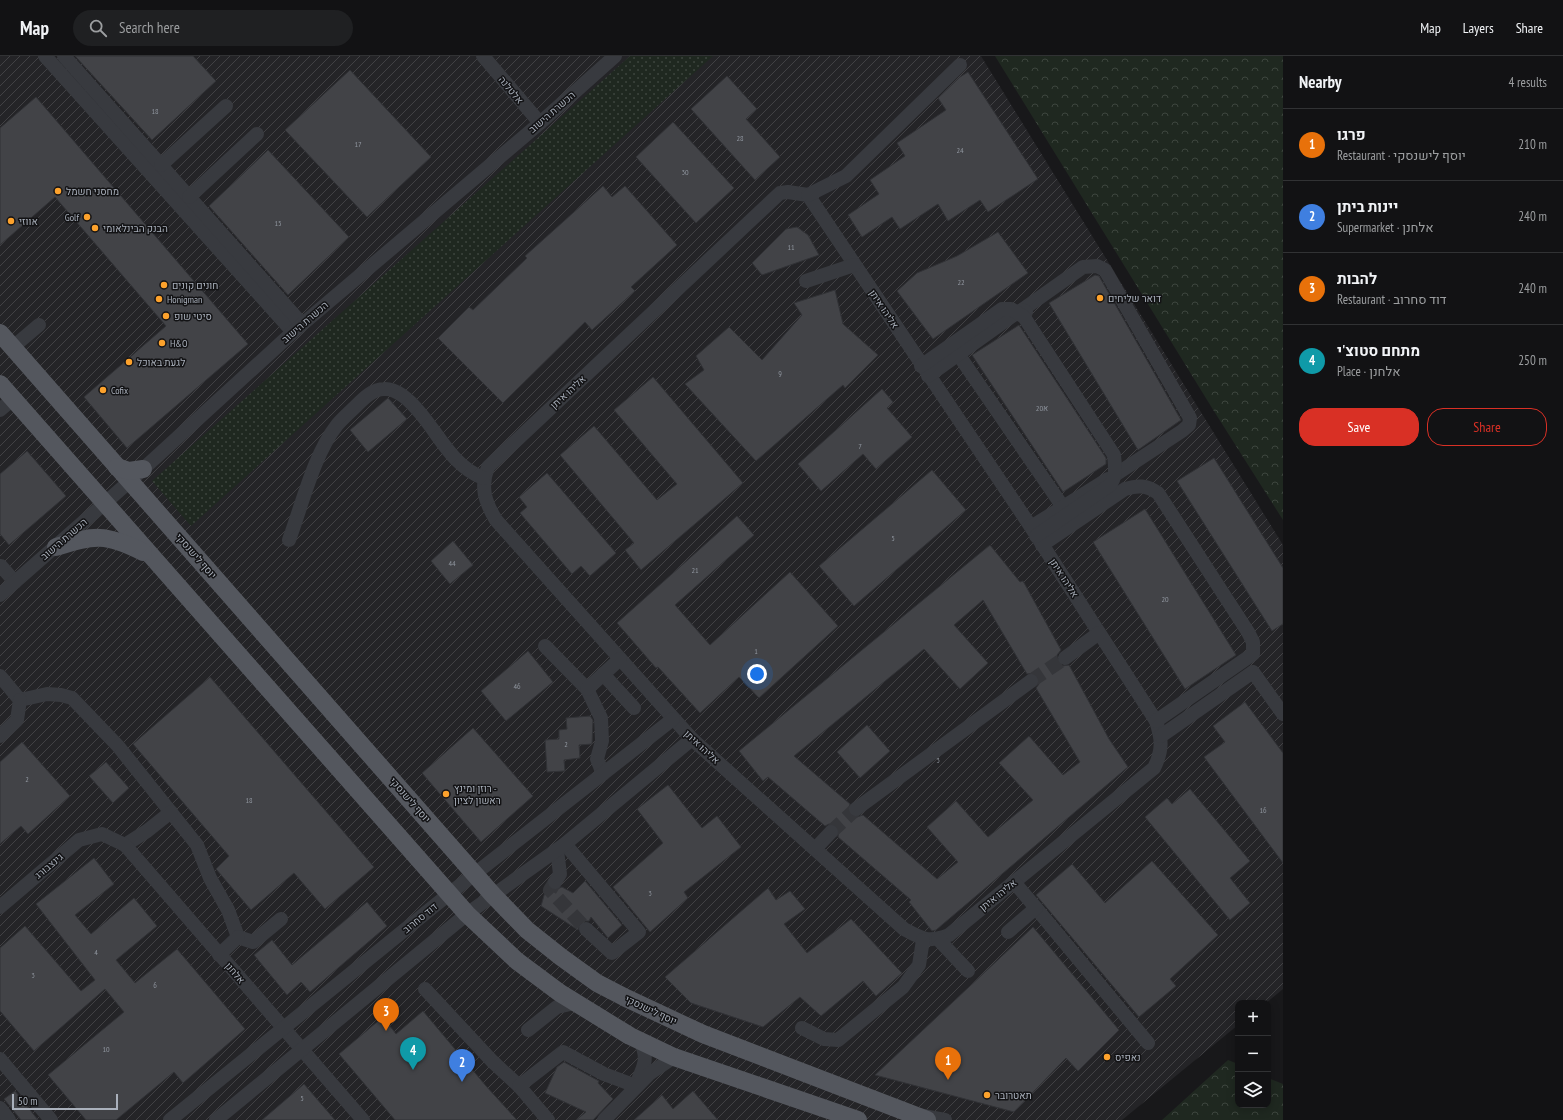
<!DOCTYPE html>
<html lang="en">
<head>
<meta charset="utf-8">
<style>
	body { margin:0; font-family:"PT Sans Narrow",Heebo,sans-serif; background:#1f2022; color:#f1f3f6 }
	.controls { position:absolute; right:12px; bottom:12px; display:grid; overflow:hidden; border-radius:8px; box-shadow:0 2px 10px #0003 }
	.controls button { width:36px; height:36px; display:grid; place-items:center; padding:0; border:0; border-bottom:1px solid #313234; background:#121214; color:#f1f3f6; font:20px sans-serif }
	.scale { position:absolute; left:12px; bottom:10px; width:106px; box-sizing:border-box; padding-left:4px; border:2px solid #a9b0bb; border-top:0; font-size:11px; line-height:14px; white-space:nowrap; color:#a9b0bb; -webkit-text-stroke:3px #131315; paint-order:stroke }
	.you { position:absolute; left:757px; top:618px; width:14px; height:14px; margin:-10px; border:3px solid #fff; border-radius:50%; background:#1a73e8; box-shadow:0 0 0 6px #1a73e833 }
	.badge { display:grid; place-items:center; width:26px; height:26px; border-radius:50%; background:#d93025; color:#fff; font-size:13px; font-weight:700 }
	.pin { position:absolute; translate:-50% -33px; filter:drop-shadow(0 1px 2px #0008) }
	.pin::after { content:''; position:absolute; top:21px; width:14px; height:12px; background:inherit; clip-path:polygon(0 0,100% 0,50% 100%) }
	.list { margin:0; padding:0; list-style:none }
	h2 { display:flex; justify-content:space-between; align-items:center; height:52px; margin:0; padding:0 16px; font-size:17px }
	h2 small { font-size:13px; font-weight:400; color:#9c9ea0 }
	.list li { display:grid; grid-template-columns:26px 1fr auto; gap:12px; align-items:center; box-sizing:border-box; height:72px; padding:0 16px; border-top:1px solid #313234 }
	.list b { display:block; font-size:15px; white-space:nowrap }
	.list p { margin:0; font-size:13px; white-space:nowrap; color:#9c9ea0 }
	.list em { font-size:13px; font-style:normal; color:#9c9ea0 }
	.actions { display:flex; gap:8px; padding:12px 16px }
	.actions a { flex:1; padding:9px 0; border:1px solid #d93025; border-radius:16px; text-align:center; font-size:14px; color:#d93025 }
	.actions .main { background:#d93025; color:#fff }
	.icon { flex:none; width:22px; height:22px; fill:none; stroke:currentColor; stroke-width:2; stroke-linecap:round; stroke-linejoin:round }
	.map { position:relative; flex:none; width:1283px; height:1064px; overflow:hidden }
	header { display:flex; align-items:center; gap:24px; box-sizing:border-box; height:56px; padding:0 20px; background:#121214; border-bottom:1px solid #313234 }
	header strong { font-size:19px }
	nav { display:flex; gap:22px; margin-inline-start:auto; font-size:14px }
	.search { width:280px; height:36px; background:#1f2022; display:flex; align-items:center; gap:10px; box-sizing:border-box; padding:0 14px; border-radius:22px; color:#9c9ea0; font-size:15px }
	main { display:flex }
	aside { flex:1; background:#121214 }
	.map>svg:first-child { display:block }
	.industrial { fill:url(#industrial-furrows) }
	.grass { fill:url(#grass-dots) }
	.forest { fill:url(#forest-crowns) }
	.building { fill:#424347; stroke:#313236; fill-rule:evenodd }
	.lines { fill:none; stroke-linecap:round; stroke-linejoin:round }
	.minor-tunnel { stroke:#35363a; stroke-width:14; stroke-dasharray:14 7; stroke-linecap:butt }
	.minor { stroke:#383a3f; stroke-width:14 }
	.major { stroke:#54575e; stroke-width:18 }
	.minor-bridge { stroke:#383a3f; stroke-width:14 }
	.poi-dot { fill:#fda22c; stroke:#131315; stroke-width:1.5 }
	.labels { text-anchor:middle; dominant-baseline:central; stroke-width:3; stroke-linejoin:round; paint-order:stroke }
	.number-label { font-size:8px; fill:#8f959e }
	.street-label { font-size:10px; fill:#a9b0bb; stroke:#131315 }
	.poi-label { font-size:10px; fill:#a9b0bb; stroke:#131315; text-anchor:start }
</style>
</head>
<body>
<header>
<strong>Map</strong>
<div class="search"><svg class="icon" aria-label="search" viewBox="0 0 24 24"><circle cx="10" cy="10" r="6"/><path d="M15 15l6 6"/></svg>Search here</div>
<nav><a>Map</a><a>Layers</a><a>Share</a></nav>
</header>
<main>
<div class="map">
<svg width="1283" height="1064" viewBox="0 0 1283 1064">
	<defs>
		<pattern id="industrial-furrows" width="10" height="10" patternUnits="userSpaceOnUse"><rect width="10" height="10" fill="#242427"/><path d="M-1 1l2-2M0 10L10 0M9 11l2-2" fill="none" stroke="#414144"/></pattern>
		<pattern id="grass-dots" width="8" height="8" patternUnits="userSpaceOnUse"><rect width="8" height="8" fill="#1f2820"/><path d="M2 2h.1M6 6h.1" fill="none" stroke="#3d453e" stroke-width="1.8" stroke-linecap="round"/></pattern>
		<pattern id="forest-crowns" width="20" height="18" patternUnits="userSpaceOnUse"><rect width="20" height="18" fill="#1f2820"/><path d="M2 6a3 3 0 1 1 6 0M12 15a3 3 0 1 1 6 0" fill="none" stroke="#3d453e"/></pattern>
	</defs>
	<rect width="100%" height="100%" fill="#18181a"/>
	<polygon class="industrial" points="0,0 981,0 1283,489 1283,933 1266,947 1238,947 1238,969 1122,1064 0,1064"/>
	<polygon class="grass" points="630,0 713,0 191,470 152,425"/>
	<g class="forest">
		<polygon points="995,0 1283,0 1283,464 1212,352"/>
		<polygon points="1228,1004 1238,1008 1238,1049 1268,1049 1268,1022 1283,1028 1283,1064 1162,1064"/>
	</g>
	<g class="building">
		<polygon points="75,0 193,0 216,25 152,84"/>
		<polygon points="350,14 431,101 367,161 285,74"/>
		<polygon points="968,16 1038,123 988,156 980,144 948,165 938,148 900,173 892,161 862,181 848,159 879,138 870,124 905,100 897,87 946,54 938,42 960,21"/>
		<polygon points="727,20 757,53 746,63 780,101 755,124 691,53"/>
		<polygon points="36,41 248,288 127,392 84,341 166,270 55,141 0,189 0,72"/>
		<polygon points="673,66 734,132 696,167 636,101"/>
		<polygon points="268,94 349,181 288,239 209,150"/>
		<polygon points="603,130 612,141 625,130 677,189 631,231 635,235 592,274 585,266 503,347 438,282 469,251 473,254 527,202 525,200"/>
		<polygon points="797,171 808,179 819,199 762,219 752,207 786,173"/>
		<polygon points="998,176 1028,217 933,283 897,235 917,217 957,200"/>
		<polygon points="1095,219 1099,220 1181,364 1138,394 1049,247"/>
		<polygon points="835,234 843,268 878,299 845,332 843,329 756,405 685,328 704,314 696,300 729,271 762,304 802,259 794,247"/>
		<polygon points="1019,269 1106,402 1106,408 1063,436 972,299"/>
		<polygon points="653,321 743,427 641,514 625,494 634,487 560,399 594,370 657,444 677,428 614,354"/>
		<polygon points="882,333 893,346 887,352 912,381 876,413 863,398 821,435 798,408"/>
		<polygon points="388,342 407,363 368,396 350,374"/>
		<polygon points="27,395 66,440 9,489 0,478 0,418"/>
		<polygon points="1214,402 1283,512 1283,568 1272,575 1177,425"/>
		<polygon points="932,414 966,454 854,550 819,510"/>
		<polygon points="547,417 616,497 590,520 581,510 572,518 520,457 527,451 519,441"/>
		<polygon points="1145,453 1236,599 1185,633 1093,486"/>
		<polygon points="737,460 754,479 675,549 710,589 790,516 838,570 759,642 739,621 700,657 658,611 656,612 617,567"/>
		<polygon points="453,485 473,509 450,528 431,505"/>
		<path d="M 990,489 L 1020,526 L 1023,525 L 1061,594 L 1057,599 L 1058,607 L 1062,610 L 1069,609 L 1109,683 L 1128,711 L 936,874 L 932,875 L 909,846 L 911,844 L 838,781 L 839,774 L 837,770 L 829,768 L 825,770 L 768,721 L 763,725 L 739,695 ZM 983,544 L 1027,618 L 1034,617 L 1038,620 L 1039,628 L 1036,632 L 1080,706 L 1063,719 L 1029,680 L 999,707 L 1033,744 L 988,781 L 956,745 L 927,771 L 958,806 L 937,823 L 863,759 L 857,761 L 849,758 L 848,754 L 850,748 L 794,700 L 924,593 L 960,633 L 988,607 L 954,569 Z"/>
		<polygon points="528,595 553,626 506,665 481,635"/>
		<polygon points="210,621 374,811 325,853 294,817 251,854 216,813 229,800 133,688"/>
		<polygon points="1245,646 1283,697 1283,807 1204,701 1225,686 1213,670"/>
		<polygon points="590,660 593,664 592,688 579,689 580,702 564,704 565,715 547,716 545,684 559,683 559,674 567,673 566,662"/>
		<polygon points="867,669 890,695 860,722 837,696"/>
		<polygon points="473,672 533,740 481,786 422,717"/>
		<polygon points="22,686 70,740 28,778 21,770 0,788 0,706"/>
		<polygon points="106,706 129,732 113,747 89,720"/>
		<polygon points="668,729 702,772 717,760 741,791 684,836 688,842 650,876 613,831 663,787 637,753"/>
		<polygon points="1190,733 1250,805 1230,822 1250,847 1230,864 1145,761 1167,742 1172,748"/>
		<polygon points="94,802 114,828 75,859 91,878 134,842 157,870 116,904 135,927 177,893 245,973 183,1027 174,1016 116,1064 86,1064 48,1019 124,956 105,933 34,995 0,955 0,892 25,870 81,935 95,924 36,848"/>
		<polygon points="1152,805 1218,879 1170,923 1176,930 1139,961 1036,839 1072,808 1105,847"/>
		<polygon points="585,825 622,869 608,882 591,861 589,865 584,865 580,867 578,874 541,850 547,829 554,834 562,831 573,837"/>
		<polygon points="768,832 776,844 790,835 805,853 784,868 807,897 851,863 902,917 876,940 863,925 821,960 800,941 763,971 691,947 665,921"/>
		<polygon points="367,846 387,870 310,936 301,926 287,939 254,899 272,884 292,909"/>
		<polygon points="1033,871 1119,974 1078,1015 1066,1002 1014,1056 875,1019"/>
		<polygon points="423,955 486,1030 517,1064 395,1064 339,998 383,961 396,978"/>
		<polygon points="564,1006 599,1025 598,1027 613,1043 593,1064 576,1064 586,1056 545,1037 557,1011"/>
		<polygon points="304,1028 335,1064 262,1064"/>
		<polygon points="15,1035 38,1064 21,1064 4,1043"/>
		<polygon points="693,1035 718,1064 634,1064 662,1039 673,1053"/>
	</g>
	<g class="lines">
		<g class="minor-tunnel">
			<polyline points="1031,625 1065,602"/>
			<polyline points="831,776 856,753"/>
			<polyline points="555,826 550,834 586,873"/>
		</g>
		<g class="minor">
			<polyline points="45,0 293,276"/>
			<polyline points="64,0 302,268"/>
			<polyline points="483,0 540,67"/>
			<polyline points="161,109 226,50"/>
			<path d="M 788,136 L 808,139 L 1031,471 L 1156,665 C 1162,683 1163,694 1154,712 L 949,879 C 928,887 922,883 904,873 L 692,683 L 496,464 C 485,446 480,431 488,411 L 780,137 Z"/>
			<polyline points="808,139 846,120 960,9"/>
			<polyline points="189,141 257,78"/>
			<polyline points="806,225 854,209"/>
			<polyline points="1022,254 1083,211 1097,210 1105,214 1190,362 1189,369 1182,375 1115,419"/>
			<polyline points="13,291 39,269"/>
			<polyline points="958,298 1063,451"/>
			<polyline points="928,320 1012,260 1022,254 1026,256"/>
			<polyline points="0,354 13,343"/>
			<polyline points="1031,471 1108,423"/>
			<path d="M 289,484 C 302,449 314,398 337,369 C 343,362 350,356 356,350 C 364,342 373,333 384,333 C 398,332 413,348 421,358 C 441,382 453,410 483,422"/>
			<path d="M 1042,489 L 1125,433 C 1138,429 1146,429 1158,437 L 1248,576 L 1253,586 L 1253,598 L 1156,665"/>
			<polyline points="0,511 1,510 15,526"/>
			<polyline points="0,539 130,425 293,276 540,67 615,0"/>
			<polyline points="545,590 587,633 601,662 602,685 597,703 603,718"/>
			<polyline points="1065,602 1099,577"/>
			<polyline points="603,618 634,652"/>
			<polyline points="0,620 20,644 47,638 61,639 72,642 118,690 197,789 210,822 228,854 238,881"/>
			<polyline points="587,633 620,603"/>
			<polyline points="0,680 17,664 20,644"/>
			<polyline points="1161,680 1253,616 1283,658"/>
			<polyline points="856,753 1031,625"/>
			<polyline points="565,788 639,876 612,897 586,873"/>
			<polyline points="125,789 147,775 171,756"/>
			<polyline points="815,793 831,776"/>
			<polyline points="555,826 560,818 557,794"/>
			<polyline points="0,851 79,784 102,778 125,789 363,1064"/>
			<polyline points="1036,852 1148,987"/>
			<polyline points="1008,876 1036,852 1014,826"/>
			<polyline points="238,881 253,886 281,863"/>
			<polyline points="938,883 968,915"/>
			<polyline points="219,899 238,881"/>
			<polyline points="425,933 492,1005 519,1030"/>
			<polyline points="802,972 824,983 838,984 903,931 919,909 923,884"/>
			<polyline points="528,974 557,951 575,947"/>
			<polyline points="0,1003 51,1064"/>
			<path d="M 637,1026 C 644,1010 649,1002 640,985"/>
			<polyline points="0,1052 9,1064"/>
			<polyline points="918,1059 945,1064"/>
			<polyline points="170,1064 449,838 673,663"/>
			<polyline points="216,1064 467,858 565,788 692,683"/>
			<polyline points="548,1064 519,1030 563,996 604,1018 636,1030"/>
			<polyline points="604,1064 649,1018 674,1001"/>
		</g>
		<g class="major">
			<polyline points="0,277 493,839 527,874 561,901 597,927 626,942 703,978 927,1064"/>
			<polyline points="0,328 467,858 517,905 560,937 630,980 674,1001 858,1064"/>
			<polyline points="117,411 129,415 143,413"/>
			<path d="M 56,491 C 95,479 105,477 143,496"/>
		</g>
		<path class="minor-bridge" d="M 921,310 L 1002,253 L 1011,253 L 1024,261 L 1114,399 C 1115,410 1117,420 1110,429 L 1036,480"/>
	</g>
	<g class="poi-dot">
		<circle cx="58" cy="135" r="4"/>
		<circle cx="87" cy="161" r="4"/>
		<circle cx="11" cy="165" r="4"/>
		<circle cx="95" cy="172" r="4"/>
		<circle cx="164" cy="229" r="4"/>
		<circle cx="1100" cy="242" r="4"/>
		<circle cx="159" cy="243" r="4"/>
		<circle cx="166" cy="260" r="4"/>
		<circle cx="162" cy="287" r="4"/>
		<circle cx="129" cy="306" r="4"/>
		<circle cx="103" cy="334" r="4"/>
		<circle cx="446" cy="738" r="4"/>
		<circle cx="1107" cy="1001" r="4"/>
		<circle cx="987" cy="1039" r="4"/>
	</g>
	<g class="labels">
		<g class="number-label">
			<text x="155" y="55">18</text>
			<text x="740" y="82">28</text>
			<text x="358" y="88">17</text>
			<text x="960" y="94">24</text>
			<text x="685" y="116">30</text>
			<text x="278" y="167">15</text>
			<text x="791" y="191">11</text>
			<text x="961" y="226">22</text>
			<text x="780" y="317">9</text>
			<text x="1042" y="352">20א</text>
			<text x="860" y="390">7</text>
			<text x="893" y="482">5</text>
			<text x="452" y="507">44</text>
			<text x="695" y="514">21</text>
			<text x="1165" y="543">20</text>
			<text x="756" y="595">1</text>
			<text x="517" y="630">46</text>
			<text x="566" y="688">2</text>
			<text x="938" y="704">3</text>
			<text x="27" y="723">2</text>
			<text x="249" y="744">18</text>
			<text x="1263" y="754">16</text>
			<text x="650" y="837">3</text>
			<text x="96" y="896">4</text>
			<text x="33" y="919">3</text>
			<text x="155" y="929">6</text>
			<text x="106" y="993">10</text>
			<text x="302" y="1042">5</text>
		</g>
		<g class="street-label">
			<text transform="translate(511 34) rotate(50)">אלטלנה</text>
			<text transform="translate(552 56) rotate(-41)">הכשרת הישוב</text>
			<text transform="translate(884 253) rotate(56)">אליהו איתן</text>
			<text transform="translate(305 266) rotate(-41)">הכשרת הישוב</text>
			<text transform="translate(568 336) rotate(-43)">אליהו איתן</text>
			<text transform="translate(64 483) rotate(-41)">הכשרת הישוב</text>
			<text transform="translate(196 500) rotate(49)">יוסף לישנסקי</text>
			<text transform="translate(1064 522) rotate(57)">אליהו איתן</text>
			<text transform="translate(702 691) rotate(43)">אליהו איתן</text>
			<text transform="translate(410 744) rotate(49)">יוסף לישנסקי</text>
			<text transform="translate(49 810) rotate(-40)">גינצבורג</text>
			<text transform="translate(998 839) rotate(-39)">אליהו איתן</text>
			<text transform="translate(420 862) rotate(-39)">דוד סחרוב</text>
			<text transform="translate(235 917) rotate(49)">אלחנן</text>
			<text transform="translate(651 954) rotate(25)">יוסף לישנסקי</text>
		</g>
		<g class="poi-label">
			<text x="66" y="135">מחסני חשמל</text>
			<text x="79" y="161" text-anchor="end">Golf</text>
			<text x="19" y="165">אווזי</text>
			<text x="103" y="172">הבנק הבינלאומי</text>
			<text x="172" y="229">חונים קונים</text>
			<text x="1108" y="242">דואר שליחים</text>
			<text x="167" y="243">Honigman</text>
			<text x="174" y="260">סיטי שופ</text>
			<text x="170" y="287">H&amp;O</text>
			<text x="137" y="306">לגעת באוכל</text>
			<text x="111" y="334">Cofix</text>
			<text x="454" y="732">רוזן ומינץ -<tspan x="454" dy="12">ראשון לציון</tspan></text>
			<text x="1115" y="1001">נאפיס</text>
			<text x="995" y="1039">תאטרובר</text>
		</g>
	</g>
</svg>
<div class="controls">
<button>+</button>
<button>−</button>
<button><svg class="icon" aria-label="layers" viewBox="0 0 24 24"><path d="M12 4l9 5-9 5-9-5zM3 14l9 5 9-5"/></svg></button>
</div>
<div class="scale">50 m</div>
<div class="you"></div>
<div class="pin badge" style="left:948px;top:1024px;background:#e8710a">1</div>
<div class="pin badge" style="left:462px;top:1026px;background:#3f7fe0">2</div>
<div class="pin badge" style="left:386px;top:975px;background:#e8710a">3</div>
<div class="pin badge" style="left:413px;top:1014px;background:#0f9aa8">4</div>
</div>
<aside>
<h2>Nearby<small>4 results</small></h2>
<ul class="list">
<li><span class="badge" style="background:#e8710a">1</span><div><b>פרגו</b><p>Restaurant · יוסף לישנסקי</p></div><em>210 m</em></li>
<li><span class="badge" style="background:#3f7fe0">2</span><div><b>יינות ביתן</b><p>Supermarket · אלחנן</p></div><em>240 m</em></li>
<li><span class="badge" style="background:#e8710a">3</span><div><b>להבות</b><p>Restaurant · דוד סחרוב</p></div><em>240 m</em></li>
<li><span class="badge" style="background:#0f9aa8">4</span><div><b>מתחם סטוצ'י</b><p>Place · אלחנן</p></div><em>250 m</em></li>
</ul>
<div class="actions"><a class="main">Save</a><a>Share</a></div>
</aside>
</main>
</body>
</html>
